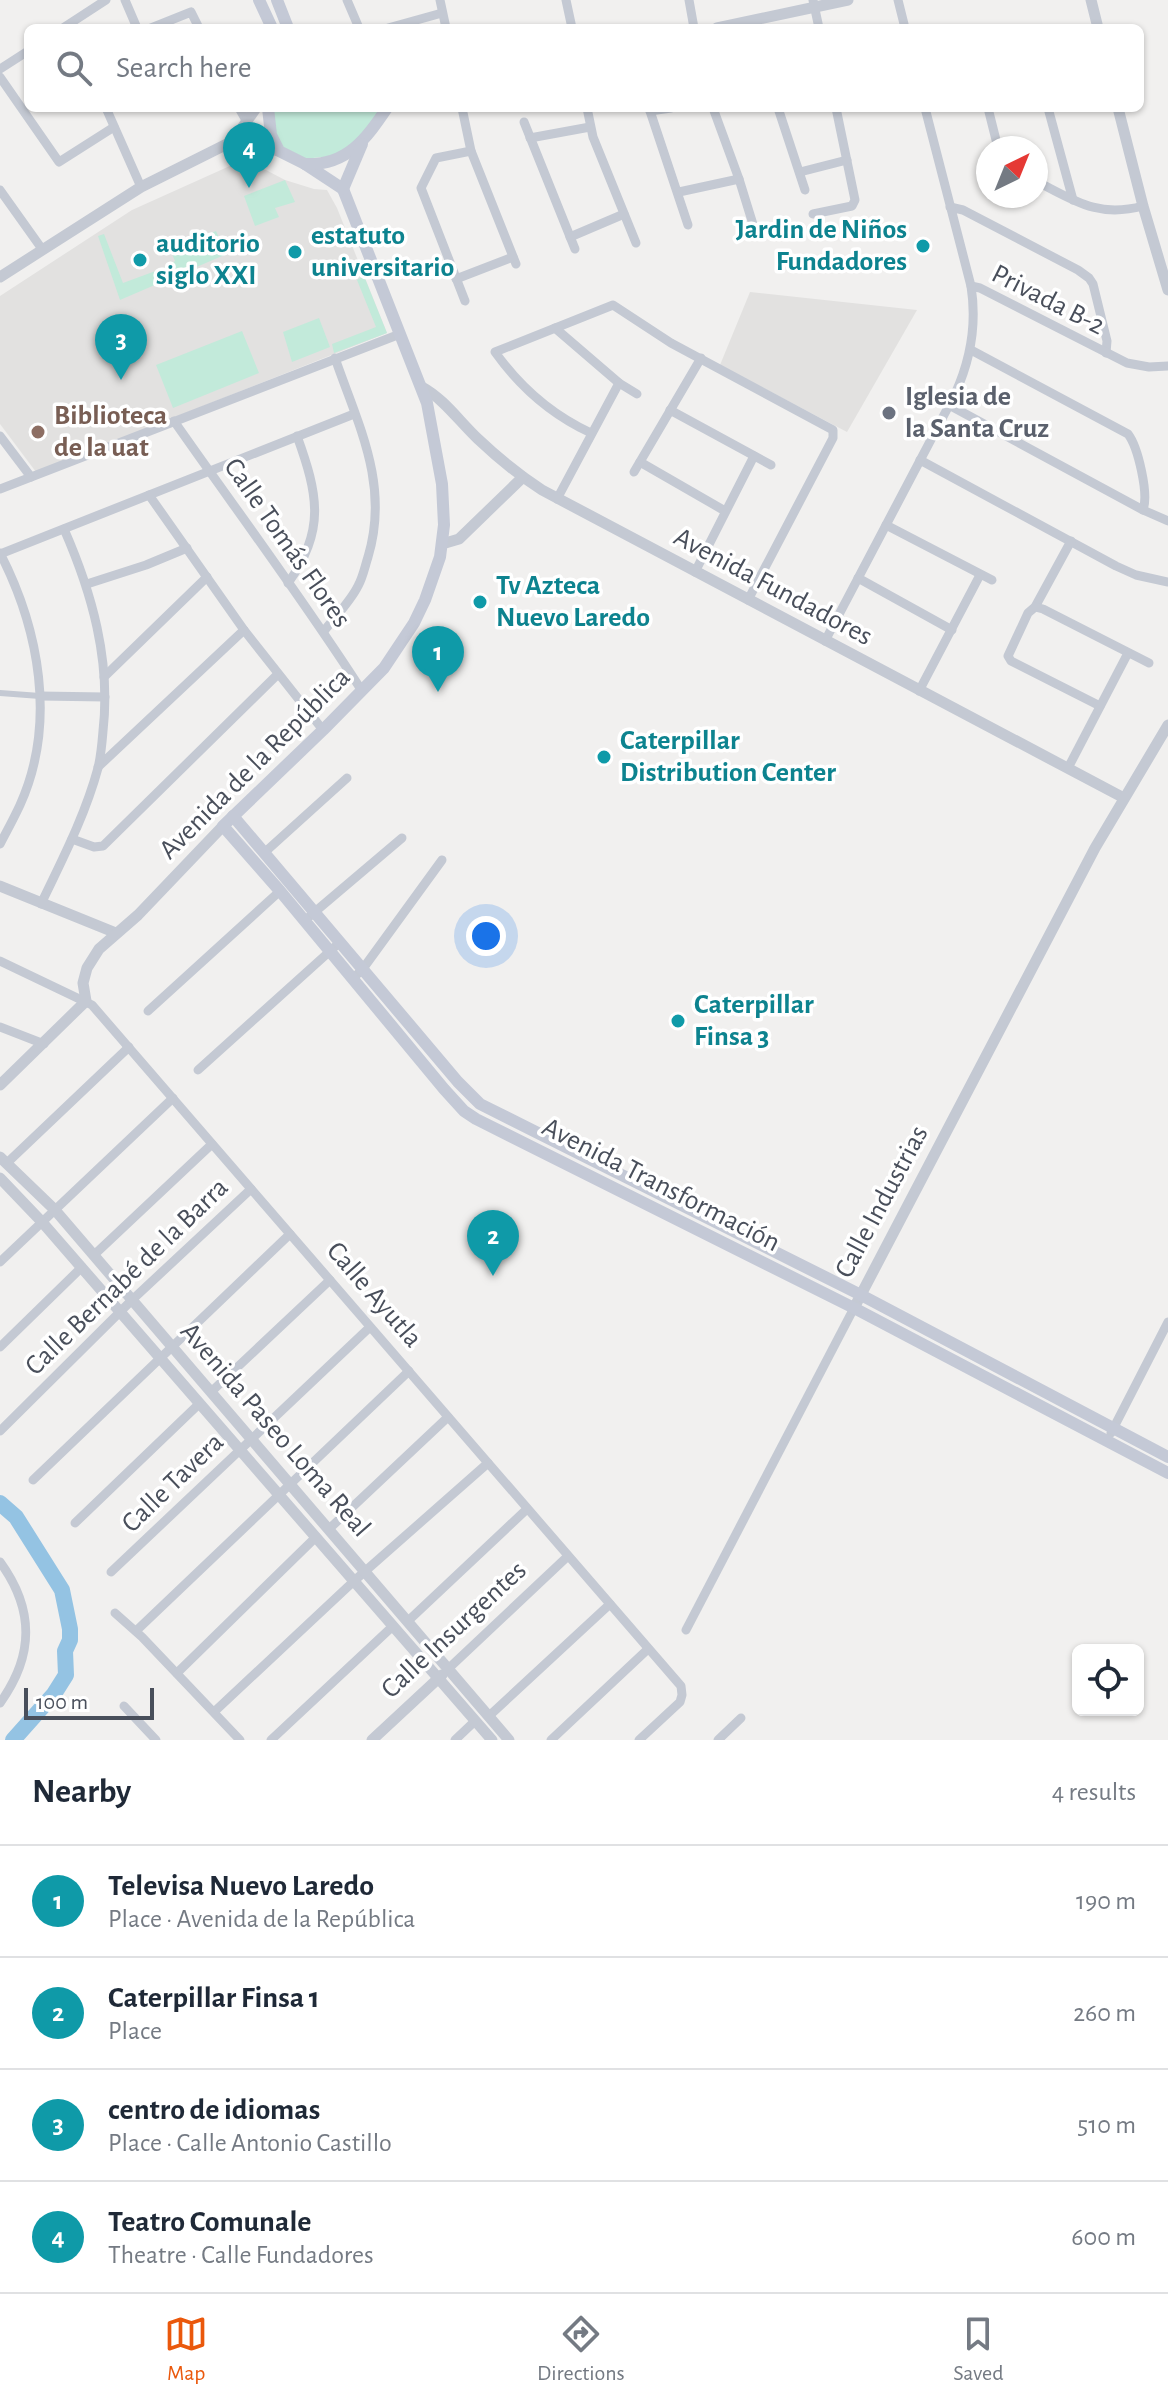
<!DOCTYPE html>
<html lang="en">
<head>
<meta charset="utf-8">
<style>
	body { margin:0; font-family:"Alegreya Sans",sans-serif; background:#f6f6f7; color:#1f2937 }
	.controls { position:absolute; right:24px; bottom:24px; display:grid; overflow:hidden; border-radius:12px; box-shadow:0 2px 6px #0004 }
	.controls button { width:72px; height:72px; display:grid; place-items:center; padding:0; border:0; border-bottom:2px solid #e0e1e3; background:#fff; color:#1f2937; font:40px sans-serif }
	.compass { position:absolute; left:976px; top:136px; width:72px; height:72px; border-radius:50%; background:#fff; box-shadow:0 2px 6px #0004; rotate:43deg }
	.scale { position:absolute; left:24px; bottom:20px; width:130px; box-sizing:border-box; padding-left:8px; border:4px solid #494f5b; border-top:0; font-size:22px; line-height:28px; white-space:nowrap; color:#494f5b; -webkit-text-stroke:6px #fff; paint-order:stroke }
	.you { position:absolute; left:486px; top:936px; width:28px; height:28px; margin:-20px; border:6px solid #fff; border-radius:50%; background:#1a73e8; box-shadow:0 0 0 12px #1a73e833 }
	.badge { display:grid; place-items:center; width:52px; height:52px; border-radius:50%; background:#ea580c; color:#fff; font-size:26px; font-weight:700 }
	.pin { position:absolute; translate:-50% -66px; filter:drop-shadow(0 2px 4px #0008) }
	.pin::after { content:''; position:absolute; top:42px; width:28px; height:24px; background:inherit; clip-path:polygon(0 0,100% 0,50% 100%) }
	.list { margin:0; padding:0; list-style:none }
	h2 { display:flex; justify-content:space-between; align-items:center; height:104px; margin:0; padding:0 32px; font-size:34px }
	h2 small { font-size:26px; font-weight:400; color:#747a83 }
	.list li { display:grid; grid-template-columns:52px 1fr auto; gap:24px; align-items:center; box-sizing:border-box; height:112px; padding:0 32px; border-top:2px solid #e0e1e3 }
	.list b { display:block; font-size:30px; white-space:nowrap }
	.list p { margin:0; font-size:26px; white-space:nowrap; color:#747a83 }
	.list em { font-size:26px; font-style:normal; color:#747a83 }
	.icon { flex:none; width:44px; height:44px; fill:none; stroke:currentColor; stroke-width:2; stroke-linecap:round; stroke-linejoin:round }
	.map { position:relative; flex:none; width:1168px; height:1740px; overflow:hidden }
	.search { position:absolute; background:#fff; box-shadow:0 2px 6px #0004; left:24px; right:24px; top:24px; height:88px; display:flex; align-items:center; gap:20px; box-sizing:border-box; padding:0 28px; border-radius:12px; color:#747a83; font-size:30px }
	.sheet { height:552px; background:#fff }
	nav { display:flex; justify-content:space-around; align-items:center; box-sizing:border-box; height:112px; border-top:2px solid #e0e1e3; background:#fff; font-size:22px; color:#747a83 }
	nav a { display:grid; justify-items:center; gap:4px }
	nav .on { color:#ea580c }
	.map>svg:first-child { display:block }
	.education { fill:#e2e1e0 }
	.green { fill:#c2eada }
	.lines { fill:none; stroke-linecap:round; stroke-linejoin:round }
	.river { stroke:#94c3e3; stroke-width:16 }
	.pedestrian { stroke:#c4c9d3; stroke-width:6 }
	.minor { stroke:#c4c9d3; stroke-width:9 }
	.tertiary { stroke:#c4c9d3; stroke-width:11 }
	.secondary { stroke:#c4c9d6; stroke-width:12 }
	.culture-dot { fill:#0f9aa8; stroke:#fff; stroke-width:3 }
	.worship-dot { fill:#6b7280; stroke:#fff; stroke-width:3 }
	.education-dot { fill:#8d6e63; stroke:#fff; stroke-width:3 }
	.labels { text-anchor:middle; dominant-baseline:central; stroke-width:7; stroke-linejoin:round; paint-order:stroke }
	.culture-label { font-size:28px; font-weight:bold; fill:#0d838f; stroke:#fff; text-anchor:start }
	.street-label { font-size:28px; fill:#494f5b; stroke:#fff }
	.worship-label { font-size:28px; font-weight:bold; fill:#5b616d; stroke:#fff; text-anchor:start }
	.education-label { font-size:28px; font-weight:bold; fill:#785e54; stroke:#fff; text-anchor:start }
</style>
</head>
<body>
<div class="map">
<svg width="1168" height="1740" viewBox="0 0 1168 1740">
	<rect width="100%" height="100%" fill="#f1f0ef"/>
	<g class="education">
		<polygon points="249,161 285,180 314,189 327,190 337,208 387,333 36,472 0,424 0,296 132,210 232,165"/>
		<polygon points="750,292 917,310 847,432 720,365"/>
	</g>
	<g class="green">
		<polygon points="271,108 386,108 360,141 334,156 302,159 277,143"/>
		<polygon points="285,180 295,202 275,208 279,217 255,226 244,196"/>
		<polygon points="216,231 220,240 224,239 229,253 120,300 98,236 104,234 123,283 169,266 175,261 172,254 211,240 209,234"/>
		<polygon points="364,276 387,333 334,353 332,344 376,327 357,280"/>
		<polygon points="319,318 330,347 292,362 283,332"/>
		<polygon points="242,331 259,373 173,408 156,365"/>
	</g>
	<g class="lines">
		<polyline class="river" points="0,1503 16,1517 62,1590 70,1629 70,1640 65,1651 66,1675 54,1694 13,1740"/>
		<polyline class="pedestrian" points="0,693 40,696"/>
		<g class="minor">
			<polyline points="125,0 137,28"/>
			<polyline points="347,0 359,28"/>
			<polyline points="440,0 446,28"/>
			<polyline points="566,0 572,28"/>
			<polyline points="689,0 694,28"/>
			<polyline points="813,0 819,28"/>
			<polyline points="898,0 905,28"/>
			<polyline points="63,28 106,0"/>
			<polyline points="151,28 191,12 199,28"/>
			<polyline points="388,28 442,13"/>
			<polyline points="0,69 28,51"/>
			<polyline points="0,77 59,162 114,127"/>
			<polyline points="106,108 141,187"/>
			<polyline points="239,108 247,122"/>
			<polyline points="462,108 471,151 516,264"/>
			<polyline points="587,108 593,137 636,243"/>
			<polyline points="649,108 688,225"/>
			<polyline points="713,108 739,179 756,234"/>
			<polyline points="778,108 805,190"/>
			<polyline points="988,108 998,148"/>
			<polyline points="1048,108 1073,200"/>
			<polyline points="650,111 671,108"/>
			<polyline points="524,122 575,249"/>
			<polyline points="530,138 590,127"/>
			<polyline points="800,172 847,160"/>
			<path d="M 1036,181 C 1075,201 1098,218 1143,206"/>
			<polyline points="0,190 42,249"/>
			<polyline points="679,192 739,179"/>
			<polyline points="950,207 963,210 1078,270 1089,278 1093,284 1107,341 1106,353"/>
			<polyline points="813,214 852,206 855,200 836,108"/>
			<polyline points="570,237 624,214"/>
			<polyline points="456,279 513,257"/>
			<polyline points="971,286 980,288 1127,363 1149,367 1168,366"/>
			<polyline points="465,301 421,188 436,158 471,151"/>
			<polyline points="555,328 619,383 637,394"/>
			<path d="M 971,350 L 1128,434 C 1138,447 1149,494 1143,510"/>
			<polyline points="949,405 1143,510 1168,521"/>
			<polyline points="670,410 771,465"/>
			<path d="M 174,421 C 237,511 303,599 362,691"/>
			<path d="M 591,433 C 552,415 520,387 495,352 L 613,305 L 671,343 L 833,430 L 833,438 L 748,600"/>
			<polyline points="0,436 31,477"/>
			<polyline points="920,460 1116,566 1136,575 1168,582"/>
			<polyline points="640,462 725,511"/>
			<polyline points="634,472 701,358"/>
			<polyline points="0,489 400,334"/>
			<polyline points="149,495 244,630 323,730"/>
			<polyline points="557,499 619,383"/>
			<polyline points="886,525 992,580"/>
			<polyline points="1071,541 1035,607 1028,613 1008,656 1011,661 1100,706"/>
			<path d="M 0,553 C 39,629 57,723 20,805 C 14,818 7,831 0,844"/>
			<polyline points="0,554 354,414"/>
			<polyline points="695,572 754,456"/>
			<polyline points="858,578 952,630"/>
			<path d="M 288,583 C 326,531 318,494 297,436"/>
			<polyline points="87,584 146,565 187,548"/>
			<polyline points="1035,607 1043,609 1149,663"/>
			<path d="M 324,631 C 335,617 350,602 358,586 C 363,577 365,566 368,557 C 390,484 358,425 335,358"/>
			<path d="M 825,641 L 955,394 C 971,359 977,324 971,286 L 925,108"/>
			<polyline points="104,677 207,577"/>
			<polyline points="919,691 980,575"/>
			<polyline points="40,696 105,697"/>
			<polyline points="98,767 244,630"/>
			<polyline points="1068,768 1128,653"/>
			<polyline points="72,839 94,847 103,846 277,675"/>
			<polyline points="264,853 347,778"/>
			<path d="M 41,904 C 62,860 85,816 98,768 C 101,756 102,743 103,731 C 111,660 92,593 64,529"/>
			<polyline points="310,916 402,838"/>
			<polyline points="0,961 92,1005 681,1686 682,1695 680,1702 639,1740"/>
			<polyline points="352,979 362,970 442,860"/>
			<polyline points="148,1011 280,891"/>
			<polyline points="0,1027 44,1044"/>
			<polyline points="198,1070 339,943"/>
			<polyline points="8,1162 129,1047"/>
			<polyline points="94,1255 212,1144"/>
			<polyline points="0,1262 173,1098"/>
			<polyline points="0,1347 82,1267"/>
			<polyline points="211,1392 330,1280"/>
			<polyline points="0,1431 132,1300 251,1189"/>
			<polyline points="1111,1433 1168,1322"/>
			<polyline points="33,1480 290,1234"/>
			<polyline points="75,1523 200,1403"/>
			<polyline points="329,1529 448,1417"/>
			<path d="M 0,1562 C 35,1610 34,1656 0,1703"/>
			<polyline points="111,1572 370,1327"/>
			<polyline points="115,1613 142,1637 240,1740"/>
			<polyline points="408,1621 527,1509"/>
			<polyline points="686,1630 854,1308"/>
			<polyline points="136,1631 409,1371"/>
			<polyline points="448,1669 568,1556"/>
			<polyline points="177,1673 316,1537"/>
			<polyline points="124,1706 156,1740"/>
			<polyline points="214,1712 354,1581 488,1463"/>
			<polyline points="489,1716 610,1604"/>
			<polyline points="271,1740 393,1626"/>
			<polyline points="455,1740 475,1721"/>
			<polyline points="551,1740 648,1649"/>
			<polyline points="718,1740 741,1718"/>
		</g>
		<g class="tertiary">
			<polyline points="1091,0 1098,28"/>
			<polyline points="717,28 848,0"/>
			<polyline points="1118,108 1143,206 1168,290"/>
			<polyline points="233,141 279,151"/>
			<polyline points="0,277 141,187 233,141 256,108"/>
			<path d="M 422,387 C 444,399 459,421 478,439 C 498,458 519,475 542,490 L 1124,798"/>
			<polyline points="442,544 459,539 523,477"/>
			<polyline points="0,886 116,933"/>
			<polyline points="0,1085 86,1001 83,983 87,968 99,949 138,915 223,826"/>
			<polyline points="0,1157 55,1210 509,1740"/>
			<polyline points="0,1178 42,1222 492,1740"/>
			<polyline points="854,1308 1095,848 1168,725"/>
			<polyline points="372,1740 442,1675"/>
		</g>
		<g class="secondary">
			<polyline points="259,0 272,28"/>
			<polyline points="277,0 288,28"/>
			<polyline points="268,108 271,135 279,151 305,164 343,189"/>
			<path d="M 305,164 C 347,166 366,139 387,108"/>
			<polyline points="343,189 427,403 442,484 444,525 440,557 425,600 414,623 384,668 323,730 223,826 280,891 444,1089 464,1111 476,1119 854,1308 1168,1473"/>
			<polyline points="343,189 362,144"/>
			<polyline points="233,816 458,1082 480,1104 861,1295 1168,1457"/>
		</g>
	</g>
	<g class="culture-dot">
		<circle cx="923" cy="246" r="8"/>
		<circle cx="295" cy="252" r="8"/>
		<circle cx="140" cy="260" r="8"/>
		<circle cx="480" cy="602" r="8"/>
		<circle cx="604" cy="757" r="8"/>
		<circle cx="678" cy="1021" r="8"/>
	</g>
	<circle class="worship-dot" cx="889" cy="413" r="8"/>
	<circle class="education-dot" cx="38" cy="432" r="8"/>
	<g class="labels">
		<g class="culture-label">
			<text x="907" y="230" text-anchor="end">Jardin de Niños<tspan x="907" dy="32">Fundadores</tspan></text>
			<text x="311" y="236">estatuto<tspan x="311" dy="32">universitario</tspan></text>
			<text x="156" y="244">auditorio<tspan x="156" dy="32">siglo XXI</tspan></text>
			<text x="496" y="586">Tv Azteca<tspan x="496" dy="32">Nuevo Laredo</tspan></text>
			<text x="620" y="741">Caterpillar<tspan x="620" dy="32">Distribution Center</tspan></text>
			<text x="694" y="1005">Caterpillar<tspan x="694" dy="32">Finsa 3</tspan></text>
		</g>
		<g class="street-label">
			<text transform="translate(1048 300) rotate(27)">Privada B-2</text>
			<text transform="translate(287 543) rotate(55)">Calle Tomás Flores</text>
			<text transform="translate(773 587) rotate(28)">Avenida Fundadores</text>
			<text transform="translate(255 764) rotate(-45)">Avenida de la República</text>
			<text transform="translate(661 1185) rotate(27)">Avenida Transformación</text>
			<text transform="translate(882 1202) rotate(-62)">Calle Industrias</text>
			<text transform="translate(127 1277) rotate(-44)">Calle Bernabé de la Barra</text>
			<text transform="translate(374 1295) rotate(49)">Calle Ayutla</text>
			<text transform="translate(275 1430) rotate(49)">Avenida Paseo Loma Real</text>
			<text transform="translate(173 1483) rotate(-44)">Calle Tavera</text>
			<text transform="translate(454 1630) rotate(-43)">Calle Insurgentes</text>
		</g>
		<g class="worship-label">
			<text x="905" y="397">Iglesia de<tspan x="905" dy="32">la Santa Cruz</tspan></text>
		</g>
		<g class="education-label">
			<text x="54" y="416">Biblioteca<tspan x="54" dy="32">de la uat</tspan></text>
		</g>
	</g>
</svg>
<div class="controls">
<button><svg class="icon" aria-label="locate" viewBox="0 0 24 24"><circle cx="12" cy="12" r="6"/><path d="M12 2v4M12 18v4M2 12h4M18 12h4"/></svg></button>
</div>
<svg class="compass" viewBox="-18 -18 36 36"><path d="M0-13l5 13h-10z" fill="#e53935"/><path d="M0 13l5-13h-10z" fill="#747a83"/></svg>
<div class="scale">100 m</div>
<div class="you"></div>
<div class="pin badge" style="left:438px;top:692px;background:#0f9aa8">1</div>
<div class="pin badge" style="left:493px;top:1276px;background:#0f9aa8">2</div>
<div class="pin badge" style="left:121px;top:380px;background:#0f9aa8">3</div>
<div class="pin badge" style="left:249px;top:188px;background:#0f9aa8">4</div>
<div class="search"><svg class="icon" aria-label="search" viewBox="0 0 24 24"><circle cx="10" cy="10" r="6"/><path d="M15 15l6 6"/></svg>Search here</div>
</div>
<section class="sheet">
<h2>Nearby<small>4 results</small></h2>
<ul class="list">
<li><span class="badge" style="background:#0f9aa8">1</span><div><b>Televisa Nuevo Laredo</b><p>Place · Avenida de la República</p></div><em>190 m</em></li>
<li><span class="badge" style="background:#0f9aa8">2</span><div><b>Caterpillar Finsa 1</b><p>Place</p></div><em>260 m</em></li>
<li><span class="badge" style="background:#0f9aa8">3</span><div><b>centro de idiomas</b><p>Place · Calle Antonio Castillo</p></div><em>510 m</em></li>
<li><span class="badge" style="background:#0f9aa8">4</span><div><b>Teatro Comunale</b><p>Theatre · Calle Fundadores</p></div><em>600 m</em></li>
</ul>
</section>
<nav>
<a class="on"><svg class="icon" aria-label="map" viewBox="0 0 24 24"><path d="M3 6l6-2 6 2 6-2v14l-6 2-6-2-6 2zM9 4v14M15 6v14"/></svg>Map</a>
<a><svg class="icon" aria-label="directions" viewBox="0 0 24 24"><path d="M12 3l9 9-9 9-9-9zM9 14v-3h6M13 9l2 2-2 2"/></svg>Directions</a>
<a><svg class="icon" aria-label="saved" viewBox="0 0 24 24"><path d="M7 4h10v16l-5-4-5 4z"/></svg>Saved</a>
</nav>
</body>
</html>
